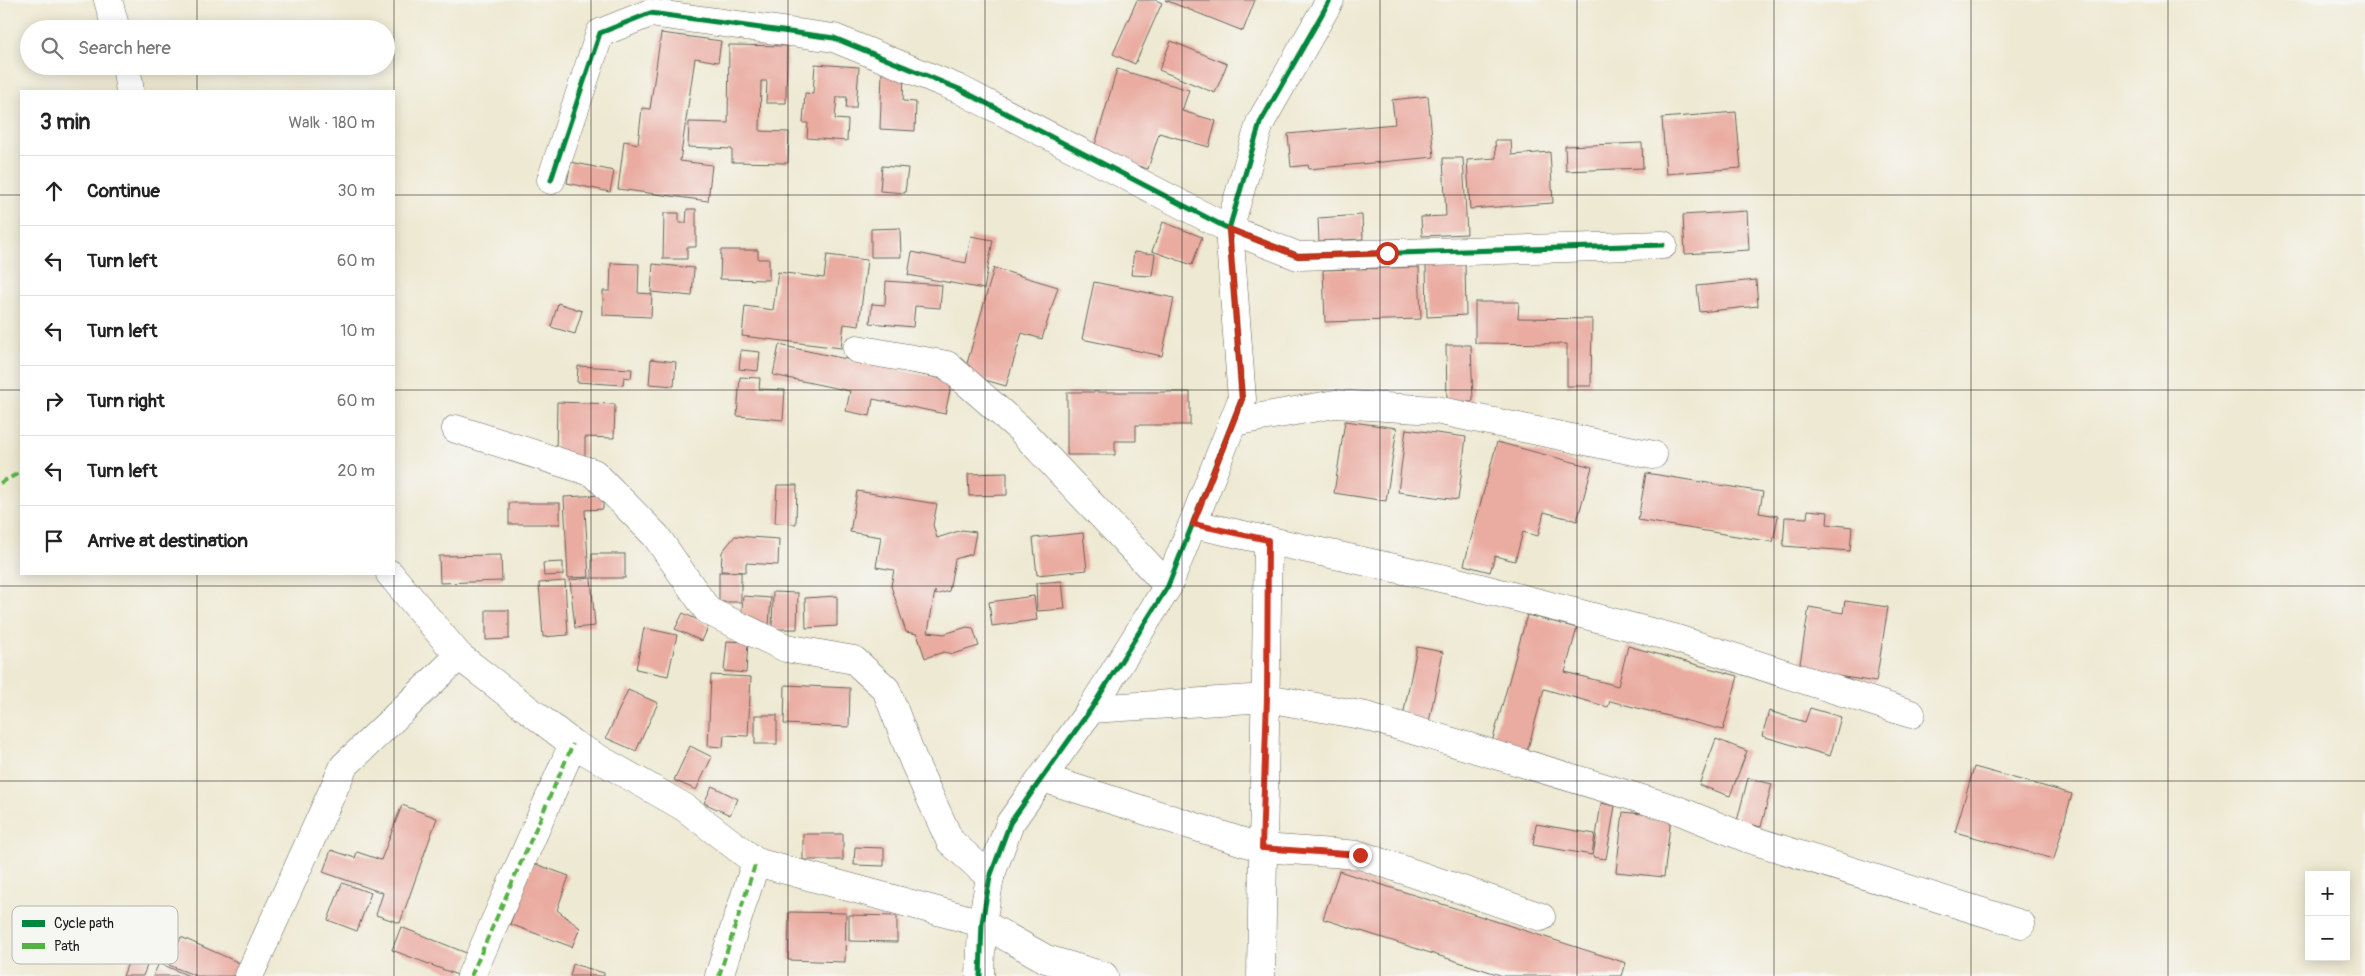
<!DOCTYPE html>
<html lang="en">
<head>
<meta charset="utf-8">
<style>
	body { margin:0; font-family:Pangolin,sans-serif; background:#f6f6f6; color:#222 }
	.controls { position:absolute; right:15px; bottom:15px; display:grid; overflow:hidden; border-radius:0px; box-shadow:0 2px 12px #0003 }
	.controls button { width:45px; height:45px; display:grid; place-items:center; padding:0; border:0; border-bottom:1px solid #e0e0e0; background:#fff; color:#222; font:25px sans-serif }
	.stop { position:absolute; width:15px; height:15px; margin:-11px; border:4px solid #c8321e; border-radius:50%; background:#fff }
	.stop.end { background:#c8321e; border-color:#fff; box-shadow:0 1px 5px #0008 }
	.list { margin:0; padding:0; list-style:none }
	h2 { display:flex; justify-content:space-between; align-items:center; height:65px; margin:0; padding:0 20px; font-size:21px }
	h2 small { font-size:16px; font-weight:400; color:#767676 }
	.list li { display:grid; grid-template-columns:32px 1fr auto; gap:15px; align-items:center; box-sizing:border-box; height:70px; padding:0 20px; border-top:1px solid #e0e0e0 }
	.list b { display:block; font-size:19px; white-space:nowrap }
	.list em { font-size:16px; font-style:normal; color:#767676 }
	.icon { flex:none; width:28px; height:28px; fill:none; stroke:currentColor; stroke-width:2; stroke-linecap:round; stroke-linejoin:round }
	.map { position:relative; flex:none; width:2365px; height:976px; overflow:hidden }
	.search { position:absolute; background:#fff; box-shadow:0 2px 12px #0003; left:20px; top:20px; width:375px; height:55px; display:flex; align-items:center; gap:12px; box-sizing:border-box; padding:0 18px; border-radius:28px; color:#767676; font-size:19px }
	.panel { position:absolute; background:#fff; box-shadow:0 2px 12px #0003; left:20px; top:90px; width:375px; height:485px; border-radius:0px }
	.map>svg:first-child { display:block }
	.building { fill:#eaaba0 }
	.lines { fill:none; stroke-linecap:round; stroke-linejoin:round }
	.minor-casing { stroke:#66645c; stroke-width:29 }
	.minor { stroke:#fff; stroke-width:28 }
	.quiet { stroke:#55b145; stroke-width:4; stroke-dasharray:8 4; stroke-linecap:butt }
	.cycleway-casing { stroke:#f6f6f2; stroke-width:8 }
	.cycleway { stroke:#00873e; stroke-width:5 }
	.route { stroke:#c8321e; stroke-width:6 }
	.grid { fill:none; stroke:#1c1c1c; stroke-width:1; stroke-opacity:0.55 }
	.key { fill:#f6f6f2; stroke:#b5b5b2; stroke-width:1 }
	.key-label { font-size:14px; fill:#1c1c1c }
</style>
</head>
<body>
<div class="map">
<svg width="2365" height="976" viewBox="0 0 2365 976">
	<rect width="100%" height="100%" fill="#f6f6f2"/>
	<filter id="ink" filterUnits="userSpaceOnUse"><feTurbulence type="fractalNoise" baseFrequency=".02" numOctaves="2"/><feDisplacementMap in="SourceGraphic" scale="10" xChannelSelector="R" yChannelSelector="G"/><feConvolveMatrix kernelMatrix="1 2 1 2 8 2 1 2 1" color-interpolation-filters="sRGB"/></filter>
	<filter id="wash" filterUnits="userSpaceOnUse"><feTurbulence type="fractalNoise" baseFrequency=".0096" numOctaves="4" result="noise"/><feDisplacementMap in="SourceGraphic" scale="20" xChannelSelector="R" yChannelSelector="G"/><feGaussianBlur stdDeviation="1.12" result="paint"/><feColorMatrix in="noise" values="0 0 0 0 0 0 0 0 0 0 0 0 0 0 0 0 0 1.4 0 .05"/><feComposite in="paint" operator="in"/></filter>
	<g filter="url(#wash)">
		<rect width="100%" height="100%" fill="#eee9d2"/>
		<g id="blocks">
			<g class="building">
				<polygon points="1137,0 1156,0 1162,3 1135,64 1113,54"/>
				<polygon points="1165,0 1255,0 1243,31"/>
				<polygon points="661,33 721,41 718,62 695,58 680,161 712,165 708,201 618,189 624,141 638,144 642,108 650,109"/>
				<polygon points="1171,41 1227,64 1215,93 1159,70"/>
				<polygon points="729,45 787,46 786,103 766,103 767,81 761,81 760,131 789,132 788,163 732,162 732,149 688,147 689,122 728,123"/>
				<polygon points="815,64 859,67 856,108 846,108 847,97 837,97 835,119 848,120 847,141 807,138 808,123 803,123 805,93 813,94"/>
				<polygon points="1117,69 1189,90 1182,111 1216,121 1209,147 1159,133 1148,169 1093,152"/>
				<polygon points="882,72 904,73 903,101 916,102 915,131 880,129"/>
				<polygon points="1428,96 1434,157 1309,169 1308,165 1291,167 1288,134 1395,124 1392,100"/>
				<polygon points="1736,112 1741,168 1666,174 1662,118"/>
				<polygon points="1495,140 1511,140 1512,155 1550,152 1553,203 1470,209 1467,160 1496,158"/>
				<polygon points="1642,143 1643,168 1566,171 1565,146"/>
				<polygon points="1443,158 1463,158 1467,234 1422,236 1421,217 1446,216"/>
				<polygon points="571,162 614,171 610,192 567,183"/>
				<polygon points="882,166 908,168 905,193 880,191"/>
				<polygon points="687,209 696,209 696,247 687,247 687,259 663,259 664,213 679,213 679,223 686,223"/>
				<polygon points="1747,211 1749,250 1685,254 1683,215"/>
				<polygon points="1362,215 1363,239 1319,241 1318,218"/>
				<polygon points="1163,222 1202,237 1192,265 1152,251"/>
				<polygon points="900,228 901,257 871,257 871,229"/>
				<polygon points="971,236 993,240 984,289 908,275 912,252 966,263"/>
				<polygon points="721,250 758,250 758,259 769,259 769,280 720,279"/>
				<polygon points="1134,252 1155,254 1152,276 1131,275"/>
				<polygon points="827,255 867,260 859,326 844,324 841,348 742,336 745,306 773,310 778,272 824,278"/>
				<polygon points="611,263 639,264 638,293 652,294 651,317 603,315 603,291 610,291"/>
				<polygon points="1465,263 1466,315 1427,317 1426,264"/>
				<polygon points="653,264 694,268 692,296 651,292"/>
				<polygon points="1419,267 1421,319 1325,322 1323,270"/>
				<polygon points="994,268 1058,287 1042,339 1022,333 1006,386 964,374"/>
				<polygon points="1756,280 1758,306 1700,312 1697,286"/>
				<polygon points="886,281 942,285 940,308 915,306 913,327 870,323 872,304 885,305"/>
				<polygon points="1094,282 1174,298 1162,356 1082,339"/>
				<polygon points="1475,302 1519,302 1518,318 1592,319 1591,386 1567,386 1567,344 1475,343"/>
				<polygon points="558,303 582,311 575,334 551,327"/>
				<polygon points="779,345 952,381 945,414 873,399 870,416 846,411 850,391 773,375"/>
				<polygon points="1446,345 1471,345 1473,401 1447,402"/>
				<polygon points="741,350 760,352 758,371 739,369"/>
				<polygon points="651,359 676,362 674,386 649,384"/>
				<polygon points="578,366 632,369 631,378 624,377 623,385 577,382"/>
				<polygon points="740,377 760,378 759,389 785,390 783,420 737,416"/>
				<polygon points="1067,392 1190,392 1190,425 1136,425 1136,441 1115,441 1115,455 1067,455"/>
				<polygon points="557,402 615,404 614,438 585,437 585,456 556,455"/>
				<polygon points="1345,421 1397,428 1386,501 1334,493"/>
				<polygon points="1406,429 1466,437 1458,500 1398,492"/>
				<polygon points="1497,442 1592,467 1577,521 1544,512 1538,536 1523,532 1515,561 1495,556 1490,572 1464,565"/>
				<polygon points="1007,473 1007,495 969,496 968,474"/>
				<polygon points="1646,473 1763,492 1759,513 1778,516 1773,542 1638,520"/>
				<polygon points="777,485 797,485 796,524 775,523"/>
				<polygon points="857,491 937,504 933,525 937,538 962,530 976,532 972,554 955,559 949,591 936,595 935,591 928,632 944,634 967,627 973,628 979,646 953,654 944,652 925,658 917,634 906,632 891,586 894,570 876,567 881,537 850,532"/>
				<polygon points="603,495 603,509 585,510 589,577 568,578 564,497"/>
				<rect x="509" y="503" width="51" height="21"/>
				<polygon points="1808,510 1828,512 1827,524 1852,527 1850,551 1783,546 1785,517 1807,518"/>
				<polygon points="1083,533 1087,570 1037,575 1033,538"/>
				<polygon points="735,536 779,539 778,565 746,563 746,572 721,571 722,552"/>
				<rect x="592" y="554" width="33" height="24"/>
				<polygon points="501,555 502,581 440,583 439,556"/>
				<polygon points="563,562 563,575 544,576 543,563"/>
				<rect x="719" y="572" width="22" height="30"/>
				<polygon points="591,578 595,626 575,628 570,580"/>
				<polygon points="565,581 568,635 543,637 539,583"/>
				<polygon points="1062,581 1065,609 1037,611 1036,583"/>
				<polygon points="773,592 798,593 797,629 772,629"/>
				<polygon points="743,596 771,598 769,625 741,623"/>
				<polygon points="837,596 837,626 806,628 805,598"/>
				<polygon points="1034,596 1037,620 992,626 989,602"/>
				<polygon points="1845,601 1888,607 1876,682 1799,670 1809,607 1843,613"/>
				<polygon points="486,610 509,610 509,639 486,640"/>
				<polygon points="683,613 709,625 702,641 675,629"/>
				<polygon points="1527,615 1577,628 1565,672 1618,686 1628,646 1738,676 1723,730 1610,701 1608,707 1544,689 1526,756 1491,746"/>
				<polygon points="644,628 677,635 668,676 636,669"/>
				<polygon points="727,641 748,642 746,673 724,671"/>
				<polygon points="1417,647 1443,652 1429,722 1403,716"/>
				<polygon points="711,675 751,677 748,736 724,735 723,747 708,746"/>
				<polygon points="785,685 850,688 849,727 784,724"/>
				<polygon points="628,690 658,703 636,751 606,738"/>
				<polygon points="1810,708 1841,717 1830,756 1762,736 1769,711 1805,722"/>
				<rect x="755" y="715" width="22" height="29"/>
				<polygon points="1716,739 1747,751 1730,796 1699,785"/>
				<polygon points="690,746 712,757 696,790 674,780"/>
				<polygon points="1974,767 2072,794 2054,859 1955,832"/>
				<polygon points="1748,778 1772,784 1761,827 1737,821"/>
				<polygon points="712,786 738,799 730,815 704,803"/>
				<polygon points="1601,803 1615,806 1606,859 1593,857"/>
				<polygon points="402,805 437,818 400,923 376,915 383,893 323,872 331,850 355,858 357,852 381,860"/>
				<polygon points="1623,812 1671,817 1664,877 1616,872"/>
				<polygon points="1536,824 1595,834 1592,855 1533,845"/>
				<rect x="803" y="834" width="40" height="26"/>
				<polygon points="855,847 884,848 884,866 854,865"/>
				<polygon points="533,863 569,876 557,910 580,928 572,947 510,924"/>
				<polygon points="1339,871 1626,963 1622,976 1503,976 1323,919"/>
				<polygon points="342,883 371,893 357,931 328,920"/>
				<polygon points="789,912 846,913 845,962 788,960"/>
				<polygon points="849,915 897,916 897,942 849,941"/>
				<polygon points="401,927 469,954 460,976 392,950"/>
				<polygon points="181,937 242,964 237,976 196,976 169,965"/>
				<polygon points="134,948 151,955 143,976 123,976"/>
				<polygon points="159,963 189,976 153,976"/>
				<polygon points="573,964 604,973 604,976 570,976"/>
			</g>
		</g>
	</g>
	<g filter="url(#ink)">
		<use href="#blocks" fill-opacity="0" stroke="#66645c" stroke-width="1"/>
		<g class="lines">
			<g class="minor-casing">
				<g id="minor">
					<polyline points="108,0 116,29"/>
					<polyline points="126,66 130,91"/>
					<polyline points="551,180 600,33 650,13 834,38 959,89 1229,229 1298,256 1663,245"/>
					<polyline points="857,349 947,365 1020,429 1168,586"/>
					<polyline points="1233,422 1335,404 1436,410 1653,455"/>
					<polyline points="456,429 594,473 656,536 708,611 786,648 854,660 886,689 914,762 950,841 990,877"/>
					<polyline points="1193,524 1454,581 1674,638 1911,714"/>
					<polyline points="390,574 459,656 573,744 684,807 756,862 982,923 1046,959 1104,976"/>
					<polyline points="1091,709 1267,698 1366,716 1675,809 1749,839 2021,924"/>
					<polyline points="1043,778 1262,848 1360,855 1541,917"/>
					<polyline points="249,976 344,766 459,656"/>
					<polyline points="471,976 573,744"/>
					<polyline points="719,976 756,862"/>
					<polyline points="980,976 982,923 990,877 1010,823 1091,709 1168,586 1242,399 1229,229 1260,123 1330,0"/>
					<polyline points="1261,976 1268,540"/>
				</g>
			</g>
			<use href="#minor" class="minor"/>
			<g class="quiet">
				<polyline points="0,483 21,472"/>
				<polyline points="471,976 573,744"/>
				<polyline points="719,976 756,862"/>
			</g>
			<g class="cycleway-casing">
				<g id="cycleway">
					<polyline points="551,180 600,33 650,13 834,38 959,89 1229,229 1298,256 1663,245"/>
					<polyline points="980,976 982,923 990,877 1010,823 1091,709 1168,586 1242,399 1229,229 1260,123 1330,0"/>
				</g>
			</g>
			<use href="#cycleway" class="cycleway"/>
		</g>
	</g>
	<g class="lines" filter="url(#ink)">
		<polyline class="route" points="1360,855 1262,848 1267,698 1268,540 1193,524 1242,399 1229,229 1298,256 1387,253"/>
	</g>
	<path class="grid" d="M 197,0 L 197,29M 394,0 L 394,976M 591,0 L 591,976M 788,0 L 788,976M 985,0 L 985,976M 1182,0 L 1182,976M 1380,0 L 1380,976M 1577,0 L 1577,976M 1774,0 L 1774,976M 1971,0 L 1971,976M 2168,0 L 2168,976M 197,66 L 197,91M 0,195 L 21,195M 394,195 L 2365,195M 0,390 L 21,390M 394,390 L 2365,390M 197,574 L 197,976M 0,586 L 2365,586M 0,781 L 2365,781"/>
	<rect x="12" y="906" width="166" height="58" rx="8" class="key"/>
	<rect x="22" y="920" width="23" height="7" fill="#00873e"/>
	<rect x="22" y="943" width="23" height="6" fill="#55b145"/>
	<g class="key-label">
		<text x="54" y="928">Cycle path</text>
		<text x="54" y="951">Path</text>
	</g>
</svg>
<div class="controls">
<button>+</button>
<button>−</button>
</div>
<div class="stop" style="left:1387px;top:253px"></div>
<div class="stop end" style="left:1360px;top:855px"></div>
<div class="search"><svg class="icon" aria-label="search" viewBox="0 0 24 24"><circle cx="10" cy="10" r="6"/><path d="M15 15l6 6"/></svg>Search here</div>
<section class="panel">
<h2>3 min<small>Walk · 180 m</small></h2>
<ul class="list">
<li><svg class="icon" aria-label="ahead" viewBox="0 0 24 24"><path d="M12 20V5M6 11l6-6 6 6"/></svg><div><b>Continue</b></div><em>30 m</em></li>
<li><svg class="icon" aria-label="left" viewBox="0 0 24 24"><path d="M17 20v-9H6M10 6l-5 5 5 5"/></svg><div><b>Turn left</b></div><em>60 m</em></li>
<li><svg class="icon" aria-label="left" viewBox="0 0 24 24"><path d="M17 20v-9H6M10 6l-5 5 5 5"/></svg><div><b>Turn left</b></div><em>10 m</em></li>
<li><svg class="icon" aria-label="right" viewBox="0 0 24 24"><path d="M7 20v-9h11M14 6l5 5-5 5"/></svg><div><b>Turn right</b></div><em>60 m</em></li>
<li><svg class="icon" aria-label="left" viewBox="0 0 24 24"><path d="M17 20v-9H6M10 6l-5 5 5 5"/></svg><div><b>Turn left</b></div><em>20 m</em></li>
<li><svg class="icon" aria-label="arrive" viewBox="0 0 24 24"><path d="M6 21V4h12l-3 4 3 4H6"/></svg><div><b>Arrive at destination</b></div></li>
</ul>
</section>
</div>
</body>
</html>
